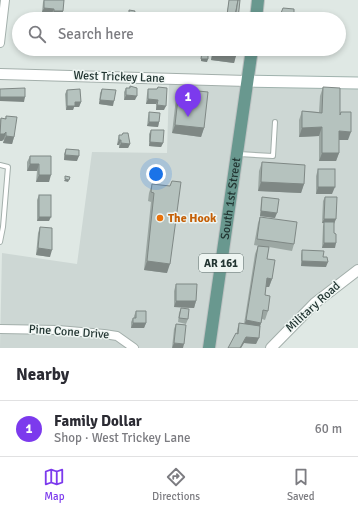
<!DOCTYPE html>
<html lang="en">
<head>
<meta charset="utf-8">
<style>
	body { margin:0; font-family:Signika,sans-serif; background:#f2f2f3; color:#2b2b33 }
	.you { position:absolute; left:156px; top:174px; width:14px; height:14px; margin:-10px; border:3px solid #fff; border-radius:50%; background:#1a73e8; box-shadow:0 0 0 6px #1a73e833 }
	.badge { display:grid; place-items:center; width:26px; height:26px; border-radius:50%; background:#7c3aed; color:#fff; font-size:13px; font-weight:700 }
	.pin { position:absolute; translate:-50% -33px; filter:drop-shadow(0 1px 2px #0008) }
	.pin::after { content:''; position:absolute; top:21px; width:14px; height:12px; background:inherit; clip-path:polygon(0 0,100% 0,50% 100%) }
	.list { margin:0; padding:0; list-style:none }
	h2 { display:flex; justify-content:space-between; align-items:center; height:52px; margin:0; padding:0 16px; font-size:17px }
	h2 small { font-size:13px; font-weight:400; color:#7c7c81 }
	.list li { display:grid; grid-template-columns:26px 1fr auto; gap:12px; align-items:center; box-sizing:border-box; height:56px; padding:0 16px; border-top:1px solid #e1e1e2 }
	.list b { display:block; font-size:15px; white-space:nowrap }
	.list p { margin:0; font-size:13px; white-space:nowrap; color:#7c7c81 }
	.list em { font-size:13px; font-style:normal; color:#7c7c81 }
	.icon { flex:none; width:22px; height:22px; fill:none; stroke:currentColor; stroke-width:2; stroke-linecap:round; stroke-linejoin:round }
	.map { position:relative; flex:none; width:358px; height:348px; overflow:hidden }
	.search { position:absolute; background:#fff; box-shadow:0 2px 6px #0003; left:12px; right:12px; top:12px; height:44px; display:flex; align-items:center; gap:10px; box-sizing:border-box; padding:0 14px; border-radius:22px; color:#7c7c81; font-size:15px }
	.sheet { height:108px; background:#fff }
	nav { display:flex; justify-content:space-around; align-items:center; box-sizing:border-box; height:56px; border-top:1px solid #e1e1e2; background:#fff; font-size:11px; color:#7c7c81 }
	nav a { display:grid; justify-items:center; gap:2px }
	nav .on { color:#7c3aed }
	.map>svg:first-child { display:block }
	.built { fill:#cdd7d4 }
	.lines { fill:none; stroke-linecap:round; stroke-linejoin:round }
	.service-casing { stroke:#a3afab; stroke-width:6 }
	.minor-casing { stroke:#a3afab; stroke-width:10 }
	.tertiary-casing { stroke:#a3afab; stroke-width:12 }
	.secondary-casing { stroke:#9fb2ad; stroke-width:13 }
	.primary-casing { stroke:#bdc2c2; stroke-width:14 }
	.service { stroke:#fff; stroke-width:4 }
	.minor { stroke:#fff; stroke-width:8 }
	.tertiary { stroke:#fff; stroke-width:10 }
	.secondary { stroke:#fff; stroke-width:11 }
	.primary { stroke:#69988f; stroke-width:12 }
	.wall { fill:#9ca7a3 }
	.shaded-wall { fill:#7f8885 }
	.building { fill:#b5c2be; stroke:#7f8885 }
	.food-dot { fill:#e8710a; stroke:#eef5f2; stroke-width:1.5 }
	.labels { text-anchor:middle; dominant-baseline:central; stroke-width:3; stroke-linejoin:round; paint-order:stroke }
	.shield { fill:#eef5f2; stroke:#5f6f6c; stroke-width:1 }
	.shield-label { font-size:11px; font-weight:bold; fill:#223532 }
	.street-label { font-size:12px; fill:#223532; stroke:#eef5f2 }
	.food-label { font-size:12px; font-weight:bold; fill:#c56008; stroke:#eef5f2; text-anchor:start }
</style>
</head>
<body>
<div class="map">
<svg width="358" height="348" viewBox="0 0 358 348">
	<rect width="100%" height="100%" fill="#dfe8e4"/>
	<polygon class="built" points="169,83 358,83 358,270 271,348 0,348 2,253 77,264 92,152 167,153"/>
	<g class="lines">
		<g class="service-casing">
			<g id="service">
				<polyline points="239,154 273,156 275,122"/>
				<polyline points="0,165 8,167 3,227 0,242"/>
			</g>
		</g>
		<g class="minor-casing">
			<g id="minor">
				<polyline points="0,43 5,0"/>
				<polyline points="0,329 58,330 104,334 117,336 134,348"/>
			</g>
		</g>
		<g class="tertiary-casing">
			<g id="tertiary">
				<polyline points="0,74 247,81"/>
				<polyline points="271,348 315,303 358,270"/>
			</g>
		</g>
		<g class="secondary-casing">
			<polyline id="secondary" points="247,81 358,83"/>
		</g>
		<g class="primary-casing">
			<g id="primary">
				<polyline points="256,19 258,0"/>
				<path id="s1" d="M 209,348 L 252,49"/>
			</g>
		</g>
		<use href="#service" class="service"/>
		<use href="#minor" class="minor"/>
		<use href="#tertiary" class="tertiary"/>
		<use href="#secondary" class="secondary"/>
		<use href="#primary" class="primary"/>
	</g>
	<g class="wall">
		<polygon points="44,0 64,0 62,16 52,15 52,13 42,12 43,2"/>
		<polygon points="229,0 240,0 238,19 235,19 236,9 234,19 226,19"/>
		<polygon points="195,49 237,49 234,63 211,60 212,52 208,52 207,62 201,61 202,52 195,51"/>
		<polygon points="130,86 135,100 124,100 124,92 126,88 129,88"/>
		<polygon points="158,87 164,110 156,110 156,104 146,104 147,94 148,89 157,89"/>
		<polygon points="323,87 340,114 348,140 339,140 339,153 336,161 319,161 319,136 299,137 299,120 302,111 319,112 320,96"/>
		<polygon points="102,89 113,106 99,104 100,93"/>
		<polygon points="179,89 204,128 201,137 172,133 176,98"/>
		<polygon points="67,90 81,102 79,107 74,107 73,110 66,110 65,94"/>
		<polygon points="149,112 159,122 158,127 147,126 148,117"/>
		<polygon points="6,116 14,137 12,144 3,143 4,139 2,141 0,141 0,120 1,118 5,119"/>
		<polygon points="151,130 163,143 161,147 149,146 149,134"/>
		<polygon points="123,133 130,144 128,148 119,148 119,145 117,145 118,139 119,135 122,135"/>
		<polygon points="66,149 77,161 64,160 64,154"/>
		<polygon points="30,156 51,156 49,182 36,182 37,171 27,171 27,162"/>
		<polygon points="262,162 304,184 301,193 258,191 259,171"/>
		<polygon points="318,169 332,194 316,194 316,176"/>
		<polygon points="172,181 167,273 144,270 151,202 148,201 149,193 152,184 170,186"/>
		<polygon points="39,195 49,221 37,221 37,200"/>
		<polygon points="262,197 275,218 260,216 261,201"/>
		<polygon points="325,197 334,224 334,233 335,248 322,248 323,226 324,223 322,223 323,201"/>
		<polygon points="260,217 294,244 292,251 269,247 267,259 272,279 269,287 266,287 265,295 268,311 265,320 262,319 256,344 244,343 241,348 228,348 237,333 237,330 239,323 244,324 255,254 258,246 264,247 254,245 258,223"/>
		<polygon points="40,227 50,257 36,255 38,233"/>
		<polygon points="302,250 323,257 326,267 301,266 301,255"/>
		<polygon points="176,284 196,301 194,308 174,307 174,291"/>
		<polygon points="181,308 188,319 186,324 178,322 179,313"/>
		<polygon points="136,311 146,323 144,328 131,328 131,322 133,318 134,318 134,316"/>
		<polygon points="176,324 186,325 172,348 174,329"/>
	</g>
	<g class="shaded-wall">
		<polygon points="44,8 54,9 52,13 42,12"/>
		<polygon points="54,11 63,11 62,16 52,15"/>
		<polygon points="281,13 282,13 281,18 279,18"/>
		<polygon points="129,15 134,15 134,18 128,17"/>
		<polygon points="227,15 235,16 234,19 226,19"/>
		<polygon points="73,49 82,49 81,53 72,52"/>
		<polygon points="195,49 213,49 212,52 195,51"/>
		<polygon points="213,53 236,56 234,63 211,60"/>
		<polygon points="201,59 208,59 207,62 201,61"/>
		<polygon points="126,95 137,96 135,100 124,100"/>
		<polygon points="0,97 25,97 24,102 0,101"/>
		<polygon points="148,99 158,100 156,104 146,104"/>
		<polygon points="100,100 114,101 113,106 99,104"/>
		<polygon points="75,102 81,102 79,107 74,107 73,110 66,110 67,106"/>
		<polygon points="157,105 166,106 164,110 156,110"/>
		<polygon points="149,122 159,122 158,127 147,126"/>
		<polygon points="175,125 204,128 201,137 172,133"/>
		<polygon points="322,127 319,136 299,137 302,128"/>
		<polygon points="339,131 351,132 348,140 336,140"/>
		<polygon points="6,132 4,139 2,141 0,141 0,134"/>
		<polygon points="6,136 14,137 12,144 3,143"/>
		<polygon points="119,140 121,140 119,145 117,145"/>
		<polygon points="150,142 163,143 161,147 149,146"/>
		<polygon points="121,143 130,144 128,148 119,148"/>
		<polygon points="322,153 339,153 336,161 319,161"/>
		<polygon points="65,155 79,156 77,161 64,160"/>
		<polygon points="30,164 39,164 37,171 27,171"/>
		<polygon points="39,175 51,175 49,182 36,182"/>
		<polygon points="65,179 69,180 68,182 64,181"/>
		<polygon points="261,182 304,184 301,193 258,191"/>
		<polygon points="318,187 335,187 332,194 316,194"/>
		<polygon points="261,211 277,213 275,218 260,216"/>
		<polygon points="39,217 51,217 49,221 37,221"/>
		<polygon points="324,219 336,219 334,224 322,223"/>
		<polygon points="324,243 336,243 335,248 322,248"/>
		<polygon points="38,248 52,250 50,257 36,255"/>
		<polygon points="147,261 170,264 167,273 144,270"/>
		<polygon points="302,261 328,262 326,267 301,266"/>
		<polygon points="267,278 272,279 269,287 264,287"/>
		<polygon points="176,301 196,301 194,308 174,307"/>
		<polygon points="246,320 261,323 258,331 243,329"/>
		<polygon points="133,323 146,323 144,328 131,328"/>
		<polygon points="246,337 259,338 256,344 244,343 241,348 240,348"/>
		<polygon points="174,343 184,344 183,348 172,348"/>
	</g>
	<g class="building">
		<polygon points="44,0 64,0 63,11 54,11 54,9 44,8"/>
		<polygon points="229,0 238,0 235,16 227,15"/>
		<polygon points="238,0 240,0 238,19 235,18"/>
		<polygon points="283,8 294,9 294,19 280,19 280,18 282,18 282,13 281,13"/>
		<polygon points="129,10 135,11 134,15 129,15"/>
		<polygon points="214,49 237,49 236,56 213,53"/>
		<polygon points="202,51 208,52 208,59 201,59"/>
		<polygon points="130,86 137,88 137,96 126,95 126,88 130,88"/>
		<polygon points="158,87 167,88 166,106 157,105 158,100 148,99 148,89 157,89"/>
		<polygon points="323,87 340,88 340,115 341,112 351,112 351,132 339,131 339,153 322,153 322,127 302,128 302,111 322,113"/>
		<polygon points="25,88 25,97 0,97 0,89"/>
		<polygon points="80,89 81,102 75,102 75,106 67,106 67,90"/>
		<polygon points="102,89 116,90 114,101 100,100"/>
		<polygon points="179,89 208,92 204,128 175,125"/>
		<polygon points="149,112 160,113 159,122 149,122"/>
		<polygon points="6,116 17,117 14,137 6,136 6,132 4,134 0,134 1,118 6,119"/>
		<polygon points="151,130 164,130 163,143 150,142"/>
		<polygon points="123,133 128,133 130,144 121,143 121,140 119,140 119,135 122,135"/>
		<polygon points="66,149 79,150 79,156 65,155"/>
		<polygon points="30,156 51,156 51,175 39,175 39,164 30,164"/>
		<polygon points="262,162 305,165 304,184 261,182"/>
		<rect x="318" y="169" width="17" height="18"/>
		<polygon points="65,176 70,177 69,180 65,179"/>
		<polygon points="172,181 181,182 170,264 147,261 154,193 151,192 152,184 170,186"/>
		<rect x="39" y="195" width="12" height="22"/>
		<polygon points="262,197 279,199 277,213 261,211"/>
		<polygon points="325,197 337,197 336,219 324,219"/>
		<polygon points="260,217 297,222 294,244 257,239"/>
		<polygon points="324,222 334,222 334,233 336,234 336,243 324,243"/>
		<polygon points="40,227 52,228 52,250 38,248"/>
		<polygon points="258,246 269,247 267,259 275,260 272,279 267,278 265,295 270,296 268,311 263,310 261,323 246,320"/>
		<polygon points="302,250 324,251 323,257 327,257 328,262 302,261"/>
		<polygon points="176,284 197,284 196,301 176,301"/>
		<polygon points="181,308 189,309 188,319 179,318"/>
		<polygon points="136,311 146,311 146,323 133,323 133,318 136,318"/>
		<polygon points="239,323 260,326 259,338 246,337 240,348 228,348 236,333 238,334"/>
		<polygon points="176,324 186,325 184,344 174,343"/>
	</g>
	<circle class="food-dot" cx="160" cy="218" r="4"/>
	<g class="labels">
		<rect class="shield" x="199" y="254" width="44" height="18" rx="3"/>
		<g class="shield-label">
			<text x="221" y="263">AR 161</text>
		</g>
		<g class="street-label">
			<text transform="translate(119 77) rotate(2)">West Trickey Lane</text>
			<text stroke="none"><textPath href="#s1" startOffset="151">South 1st Street</textPath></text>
			<text transform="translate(313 307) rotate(-42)">Military Road</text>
			<text transform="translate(69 332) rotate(4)">Pine Cone Drive</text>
		</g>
		<g class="food-label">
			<text x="168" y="218">The Hook</text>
		</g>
	</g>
</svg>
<div class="you"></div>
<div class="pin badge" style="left:188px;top:117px">1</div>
<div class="search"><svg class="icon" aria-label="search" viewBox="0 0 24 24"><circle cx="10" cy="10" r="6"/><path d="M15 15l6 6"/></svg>Search here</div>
</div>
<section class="sheet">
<h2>Nearby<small></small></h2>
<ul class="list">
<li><span class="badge">1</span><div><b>Family Dollar</b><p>Shop · West Trickey Lane</p></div><em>60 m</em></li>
</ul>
</section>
<nav>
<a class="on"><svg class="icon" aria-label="map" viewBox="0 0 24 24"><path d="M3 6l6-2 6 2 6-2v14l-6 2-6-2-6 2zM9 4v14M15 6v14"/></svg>Map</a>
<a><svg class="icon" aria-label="directions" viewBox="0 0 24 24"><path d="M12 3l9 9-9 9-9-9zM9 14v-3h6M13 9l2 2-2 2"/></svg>Directions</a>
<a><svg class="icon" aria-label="saved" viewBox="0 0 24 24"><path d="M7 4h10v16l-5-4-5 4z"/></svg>Saved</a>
</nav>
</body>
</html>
